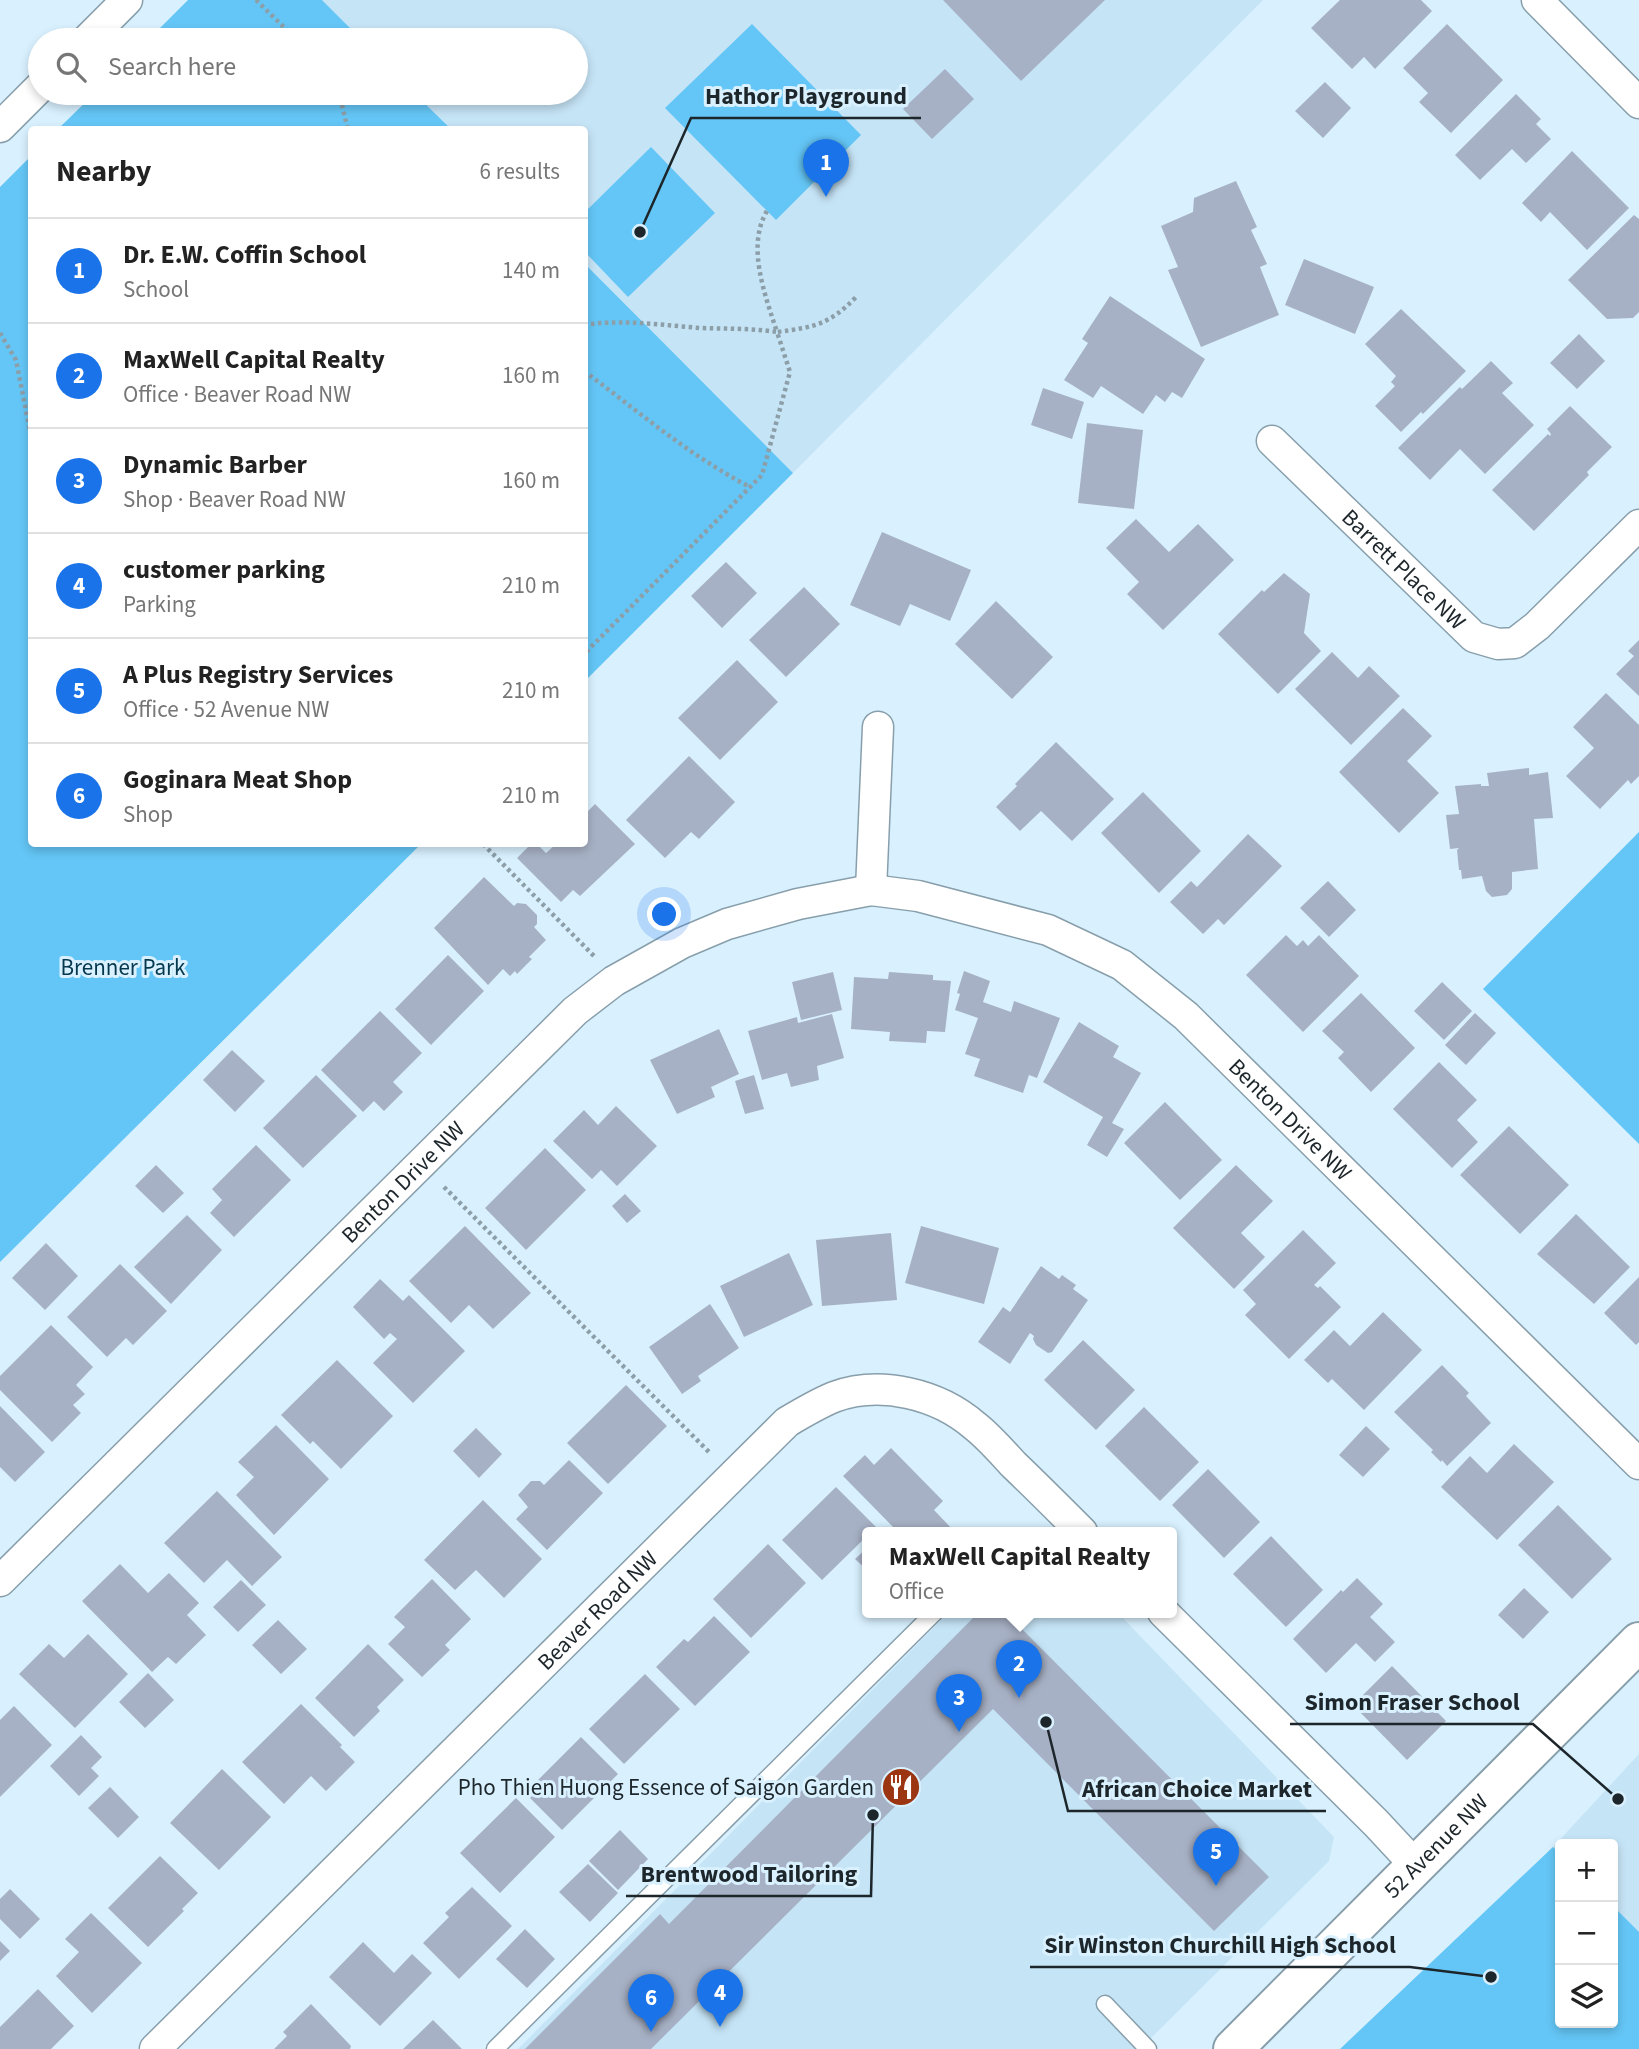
<!DOCTYPE html>
<html lang="en">
<head>
<meta charset="utf-8">
<style>
	body { margin:0; font-family:"Source Sans 3",sans-serif; background:#f6f6f6; color:#222 }
	.controls { position:absolute; right:21px; bottom:21px; display:grid; overflow:hidden; border-radius:7px; box-shadow:0 4px 10px #0003 }
	.controls button { width:63px; height:63px; display:grid; place-items:center; padding:0; border:0; border-bottom:2px solid #e0e0e0; background:#fff; color:#222; font:35px sans-serif }
	.you { position:absolute; left:665px; top:915px; width:24px; height:24px; margin:-18px; border:5px solid #fff; border-radius:50%; background:#1a73e8; box-shadow:0 0 0 10px #1a73e833 }
	.badge { display:grid; place-items:center; width:46px; height:46px; border-radius:50%; background:#1a73e8; color:#fff; font-size:23px; font-weight:700 }
	.pin { position:absolute; translate:-50% -58px; filter:drop-shadow(0 2px 4px #0008) }
	.pin::after { content:''; position:absolute; top:37px; width:24px; height:21px; background:inherit; clip-path:polygon(0 0,100% 0,50% 100%) }
	.popup { position:absolute; left:862px; top:1527px; width:315px; height:91px; box-sizing:border-box; display:grid; place-content:center; border-radius:7px; background:#fff; filter:drop-shadow(0 2px 5px #0005); font-size:23px; white-space:nowrap; color:#767676 }
	.popup b { font-size:26px; color:#222 }
	.popup::after { content:''; position:absolute; left:50%; top:100%; margin-left:-14px; border:14px solid transparent; border-top-color:#fff }
	.list { margin:0; padding:0; list-style:none }
	h2 { display:flex; justify-content:space-between; align-items:center; height:91px; margin:0; padding:0 28px; font-size:30px }
	h2 small { font-size:23px; font-weight:400; color:#767676 }
	.list li { display:grid; grid-template-columns:46px 1fr auto; gap:21px; align-items:center; box-sizing:border-box; height:105px; padding:0 28px; border-top:2px solid #e0e0e0 }
	.list b { display:block; font-size:26px; white-space:nowrap }
	.list p { margin:0; font-size:23px; white-space:nowrap; color:#767676 }
	.list em { font-size:23px; font-style:normal; color:#767676 }
	.icon { flex:none; width:38px; height:38px; fill:none; stroke:currentColor; stroke-width:2; stroke-linecap:round; stroke-linejoin:round }
	.map { position:relative; flex:none; width:1639px; height:2049px; overflow:hidden }
	.search { position:absolute; background:#fff; box-shadow:0 4px 10px #0003; left:28px; top:28px; width:560px; height:77px; display:flex; align-items:center; gap:18px; box-sizing:border-box; padding:0 24px; border-radius:38px; color:#767676; font-size:26px }
	.panel { position:absolute; background:#fff; box-shadow:0 4px 10px #0003; left:28px; top:126px; width:560px; height:721px; border-radius:7px }
	.map>svg:first-child { display:block }
	.built { fill:#c5e4f6; fill-rule:evenodd }
	.green { fill:#64c6f6 }
	.building { fill:#a7b1c5 }
	.lines { fill:none; stroke-linecap:round; stroke-linejoin:round }
	.lane-casing { stroke:#889fab; stroke-width:19 }
	.street-casing { stroke:#889fab; stroke-width:33 }
	.secondary-casing { stroke:#889fab; stroke-width:42 }
	.path { stroke:#8c9ea8; stroke-width:4.5; stroke-dasharray:3.5 3.5; stroke-linecap:butt }
	.lane { stroke:#fff; stroke-width:16 }
	.street { stroke:#fff; stroke-width:30 }
	.secondary { stroke:#fff; stroke-width:38 }
	.labels { text-anchor:middle; dominant-baseline:central; stroke-width:6; stroke-linejoin:round; paint-order:stroke }
	.street-label { font-size:23px; fill:#1d262b; stroke:#d9f1ff }
	.park-label { font-size:23px; fill:#05384d; stroke:#d9f1ff }
	.poi-label { font-size:23px; fill:#1d262b; stroke:#d9f1ff; text-anchor:end }
	.leader { fill:none; stroke:#1d262b; stroke-width:2.5 }
	.callout-dot { fill:#1d262b; stroke:#d9f1ff; stroke-width:2.5 }
	.callout-label { font-size:24px; text-anchor:middle; font-weight:bold; fill:#1d262b; stroke:#d9f1ff; stroke-width:6; stroke-linejoin:round; paint-order:stroke }
</style>
</head>
<body>
<div class="map">
<svg width="1639" height="2049" viewBox="0 0 1639 2049">
	<rect width="100%" height="100%" fill="#d9f1ff"/>
	<g class="built">
		<polygon points="322,0 1263,0 793,473 585,264 584,130 451,129 414,93 576,93 576,40 362,40"/>
		<polygon points="949,1612 1117,1612 1334,1837 1329,1861 1140,2049 518,2049"/>
		<path d="M 1639,1754 L 1639,2049 L 1350,2049 L 1553,1847 ZM 1560,1844 L 1613,1844 L 1613,2023 L 1560,2023 Z"/>
	</g>
	<g class="green">
		<polygon points="188,0 322,0 362,40 148,40"/>
		<polygon points="752,24 861,135 776,220 665,108"/>
		<polygon points="95,93 414,93 451,129 58,129"/>
		<polygon points="651,147 715,213 628,297 585,252 585,212"/>
		<polygon points="31,156 32,844 421,844 0,1262 0,187"/>
		<polygon points="585,264 793,473 585,681"/>
		<polygon points="1639,832 1639,1144 1483,989"/>
		<polygon points="1553,1847 1560,1854 1560,2023 1613,2023 1613,1906 1639,1932 1639,2049 1340,2049"/>
	</g>
	<g class="building">
		<polygon points="943,0 1105,0 1021,81"/>
		<polygon points="1340,0 1421,0 1432,11 1375,69 1364,57 1352,69 1311,28"/>
		<polygon points="1447,24 1503,80 1451,133 1419,102 1428,93 1403,68"/>
		<polygon points="945,69 974,99 932,139 903,109"/>
		<polygon points="1325,82 1351,108 1323,138 1295,111"/>
		<polygon points="1516,94 1541,119 1536,124 1551,139 1526,163 1512,149 1480,180 1455,155"/>
		<polygon points="1572,151 1629,208 1587,250 1550,212 1541,222 1522,203"/>
		<polygon points="1236,181 1257,227 1251,230 1267,264 1260,267 1279,315 1201,347 1168,270 1178,267 1161,226 1193,212 1194,198"/>
		<polygon points="1634,215 1639,219 1639,312 1633,318 1607,319 1568,280"/>
		<polygon points="1304,259 1374,287 1355,334 1285,305"/>
		<polygon points="1110,296 1205,359 1182,398 1172,392 1165,402 1156,395 1143,414 1101,386 1093,398 1064,380 1088,343 1082,339"/>
		<polygon points="1401,309 1466,371 1423,414 1421,412 1401,432 1375,406 1395,386 1391,382 1396,376 1365,344"/>
		<polygon points="1579,334 1605,361 1577,389 1550,363"/>
		<polygon points="1491,361 1513,383 1502,393 1534,425 1485,474 1460,449 1430,480 1398,448 1460,387 1462,389"/>
		<polygon points="1043,388 1084,402 1072,439 1031,425"/>
		<polygon points="1570,406 1612,447 1587,472 1589,475 1534,531 1492,490 1548,434 1550,436 1551,434 1547,429"/>
		<polygon points="1087,423 1143,430 1134,509 1078,503"/>
		<polygon points="1136,519 1169,552 1198,524 1234,560 1163,630 1127,594 1139,582 1106,548"/>
		<polygon points="882,532 971,570 950,621 910,604 900,626 850,605"/>
		<polygon points="726,562 757,593 722,628 691,596"/>
		<polygon points="1284,573 1310,594 1304,633 1321,651 1278,694 1218,634 1262,590 1264,592"/>
		<polygon points="804,587 840,624 786,677 749,640"/>
		<polygon points="996,601 1053,657 1012,699 955,644"/>
		<polygon points="1639,640 1639,696 1616,674 1634,656 1628,651"/>
		<polygon points="1332,652 1358,678 1369,666 1400,696 1351,745 1295,689"/>
		<polygon points="737,660 778,702 720,760 678,718"/>
		<polygon points="1606,693 1639,725 1639,776 1631,784 1628,780 1600,809 1566,776 1594,748 1573,727"/>
		<polygon points="1403,708 1432,736 1407,761 1439,793 1399,833 1339,772"/>
		<polygon points="1056,742 1114,799 1072,841 1041,811 1020,831 996,807 1017,786 1015,784"/>
		<polygon points="689,756 735,802 699,839 691,832 665,858 626,820"/>
		<polygon points="1529,768 1529,775 1548,772 1553,818 1534,819 1538,869 1512,872 1512,889 1507,895 1492,897 1486,891 1482,876 1462,879 1461,870 1459,870 1457,850 1459,848 1450,849 1446,815 1459,814 1455,786 1481,784 1481,786 1489,786 1487,773"/>
		<polygon points="1143,792 1201,851 1159,893 1101,833"/>
		<polygon points="595,804 635,844 580,896 573,890 561,902 517,858 531,844 537,844 546,853 556,844 584,844 584,815"/>
		<polygon points="1248,834 1282,866 1224,925 1218,919 1203,934 1170,902 1191,881 1197,887"/>
		<polygon points="484,877 514,906 517,903 526,904 537,915 537,924 534,927 546,940 529,957 532,959 517,974 515,971 510,976 503,969 488,985 434,928"/>
		<polygon points="1328,881 1356,910 1329,937 1300,908"/>
		<polygon points="1286,935 1297,946 1303,940 1308,946 1319,935 1359,976 1303,1032 1246,975"/>
		<polygon points="448,955 484,991 431,1045 395,1009"/>
		<polygon points="964,971 990,981 983,1002 1011,1012 1014,1001 1060,1018 1037,1078 1029,1075 1023,1093 974,1076 980,1059 965,1054 978,1018 955,1010 960,994 957,993"/>
		<polygon points="833,972 842,1010 801,1020 792,982"/>
		<polygon points="889,972 933,975 933,980 951,981 945,1032 927,1031 926,1043 889,1041 890,1032 851,1029 854,977 888,979"/>
		<polygon points="1442,982 1472,1011 1444,1040 1414,1011"/>
		<polygon points="1361,993 1415,1048 1371,1092 1338,1058 1344,1052 1322,1031"/>
		<polygon points="380,1011 422,1053 393,1082 403,1092 384,1111 374,1101 363,1112 321,1070"/>
		<polygon points="1475,1013 1496,1033 1466,1065 1445,1045"/>
		<polygon points="832,1014 844,1058 817,1066 819,1080 791,1087 787,1073 762,1080 748,1031 797,1017 798,1023"/>
		<polygon points="1079,1022 1119,1046 1113,1057 1141,1073 1112,1123 1124,1129 1107,1157 1087,1145 1103,1117 1043,1082"/>
		<polygon points="719,1029 739,1074 711,1087 715,1097 677,1114 650,1060"/>
		<polygon points="232,1050 265,1081 235,1112 203,1080"/>
		<polygon points="1439,1062 1477,1100 1457,1120 1478,1142 1452,1168 1393,1109"/>
		<polygon points="316,1075 357,1116 303,1168 263,1128"/>
		<polygon points="754,1075 764,1109 745,1114 735,1081"/>
		<polygon points="1165,1102 1222,1160 1180,1200 1124,1143"/>
		<polygon points="616,1106 657,1146 617,1186 601,1170 592,1179 553,1141 584,1110 598,1125"/>
		<polygon points="1509,1126 1569,1185 1520,1234 1460,1175"/>
		<polygon points="256,1145 291,1180 234,1237 210,1213 222,1200 212,1189"/>
		<polygon points="545,1148 586,1190 526,1250 485,1208"/>
		<polygon points="156,1165 184,1193 163,1213 135,1186"/>
		<polygon points="1236,1165 1273,1201 1241,1233 1265,1257 1234,1289 1173,1228"/>
		<polygon points="625,1194 641,1211 627,1223 612,1206"/>
		<polygon points="1576,1214 1630,1267 1594,1304 1537,1254"/>
		<polygon points="187,1215 222,1250 171,1304 134,1267"/>
		<polygon points="465,1226 531,1293 493,1329 469,1305 451,1323 409,1281"/>
		<polygon points="921,1226 999,1248 984,1304 905,1283"/>
		<polygon points="1303,1230 1336,1263 1314,1285 1318,1288 1320,1286 1341,1307 1289,1359 1245,1315 1256,1304 1243,1290"/>
		<polygon points="891,1233 897,1300 822,1306 816,1240"/>
		<polygon points="46,1243 78,1276 45,1310 12,1278"/>
		<polygon points="789,1253 813,1305 744,1337 720,1286"/>
		<polygon points="120,1264 167,1311 133,1345 126,1338 107,1357 67,1317"/>
		<polygon points="1041,1266 1059,1279 1062,1275 1076,1285 1073,1289 1088,1300 1052,1352 1048,1353 1036,1345 1033,1339 1034,1336 1030,1333 1010,1364 978,1342 1003,1307 1010,1312"/>
		<polygon points="1639,1277 1639,1342 1636,1345 1604,1313"/>
		<polygon points="380,1279 403,1301 409,1295 465,1351 413,1403 373,1363 397,1339 390,1333 384,1339 353,1307"/>
		<polygon points="710,1304 739,1348 698,1376 701,1381 682,1394 649,1347"/>
		<polygon points="1383,1312 1422,1350 1364,1410 1332,1379 1328,1383 1304,1360 1334,1330 1350,1346"/>
		<polygon points="51,1325 93,1367 76,1385 85,1394 73,1405 81,1413 52,1442 0,1390 0,1376"/>
		<polygon points="1083,1340 1135,1390 1096,1430 1044,1380"/>
		<polygon points="337,1360 393,1416 341,1469 313,1441 310,1444 281,1415"/>
		<polygon points="1442,1365 1469,1393 1466,1396 1491,1423 1447,1466 1442,1460 1441,1462 1431,1452 1433,1450 1394,1412"/>
		<polygon points="626,1385 667,1426 608,1484 567,1443"/>
		<polygon points="0,1406 45,1452 15,1482 0,1467"/>
		<polygon points="1144,1407 1199,1462 1160,1501 1105,1446"/>
		<polygon points="276,1425 329,1479 274,1535 236,1495 254,1477 238,1462"/>
		<polygon points="1366,1426 1390,1449 1363,1477 1339,1455"/>
		<polygon points="476,1428 502,1454 479,1478 453,1451"/>
		<polygon points="1514,1444 1554,1482 1497,1540 1441,1487 1470,1456 1487,1473"/>
		<polygon points="891,1448 943,1501 934,1510 955,1532 898,1532 843,1476 865,1455 874,1465"/>
		<polygon points="569,1460 603,1493 547,1550 516,1519 528,1507 518,1495 531,1481 540,1481 544,1485"/>
		<polygon points="1208,1469 1260,1522 1224,1558 1172,1505"/>
		<polygon points="836,1487 876,1527 871,1532 867,1532 867,1536 822,1580 782,1540"/>
		<polygon points="217,1491 282,1557 252,1586 227,1560 204,1583 164,1543"/>
		<polygon points="483,1500 542,1559 504,1598 476,1570 455,1590 424,1560"/>
		<polygon points="1558,1505 1612,1559 1572,1599 1518,1545"/>
		<polygon points="1271,1536 1323,1590 1286,1627 1233,1574"/>
		<polygon points="768,1544 806,1583 751,1638 713,1599"/>
		<polygon points="867,1548 867,1570 855,1559"/>
		<polygon points="120,1564 148,1593 169,1573 199,1603 187,1615 206,1635 176,1664 168,1657 152,1672 82,1601"/>
		<polygon points="1357,1578 1383,1604 1370,1617 1395,1642 1375,1662 1356,1643 1326,1673 1293,1639 1341,1590 1343,1592"/>
		<polygon points="432,1579 471,1619 445,1645 450,1650 422,1677 388,1644 405,1627 394,1617"/>
		<polygon points="241,1580 266,1605 238,1632 213,1607"/>
		<polygon points="1524,1588 1549,1612 1523,1639 1498,1615"/>
		<polygon points="979,1612 1005,1612 1269,1877 1214,1931 993,1709 651,2049 525,2049 660,1914 669,1924"/>
		<polygon points="714,1616 750,1652 695,1706 656,1667 684,1639 688,1642"/>
		<polygon points="278,1620 307,1649 281,1674 252,1645"/>
		<polygon points="88,1634 128,1674 75,1728 19,1674 49,1644 64,1658"/>
		<polygon points="368,1644 404,1680 377,1707 380,1711 354,1737 315,1698"/>
		<polygon points="1392,1666 1446,1721 1407,1760 1353,1705"/>
		<polygon points="148,1673 174,1700 145,1728 119,1702"/>
		<polygon points="645,1674 680,1709 624,1764 589,1729"/>
		<polygon points="301,1704 342,1745 340,1747 355,1762 326,1791 311,1776 284,1804 242,1762"/>
		<polygon points="14,1706 52,1745 0,1797 0,1720"/>
		<polygon points="81,1735 102,1757 91,1768 99,1776 79,1796 50,1766"/>
		<polygon points="581,1737 618,1774 562,1830 525,1793"/>
		<polygon points="222,1769 271,1817 219,1870 170,1823"/>
		<polygon points="110,1787 139,1817 118,1838 88,1808"/>
		<polygon points="516,1798 555,1837 500,1893 460,1853"/>
		<polygon points="620,1830 648,1859 618,1890 589,1861"/>
		<polygon points="160,1856 198,1893 182,1909 184,1911 148,1947 108,1908"/>
		<polygon points="588,1864 618,1893 590,1922 559,1892"/>
		<polygon points="472,1887 512,1926 459,1979 423,1943 449,1917 445,1913"/>
		<polygon points="10,1889 40,1919 20,1939 0,1919 0,1899"/>
		<polygon points="91,1913 142,1963 92,2013 56,1976 79,1952 65,1939"/>
		<polygon points="525,1929 555,1959 527,1988 496,1959"/>
		<polygon points="0,1941 10,1951 0,1961"/>
		<polygon points="363,1942 394,1973 412,1954 432,1973 380,2026 329,1977"/>
		<polygon points="38,1989 74,2026 51,2049 0,2049 0,2027"/>
		<polygon points="311,2004 351,2046 350,2049 274,2049 287,2036 283,2032"/>
		<polygon points="433,2020 462,2049 403,2049"/>
	</g>
	<g class="lines">
		<g class="lane-casing">
			<g id="lane">
				<polyline points="1105,2004 1148,2049"/>
				<polyline points="495,2049 935,1612"/>
			</g>
		</g>
		<g class="street-casing">
			<g id="street">
				<polyline points="1537,0 1639,103"/>
				<polyline points="87,40 127,0"/>
				<polyline points="0,127 40,87"/>
				<path id="s1" d="M 1272,441 L 1474,637 L 1498,644 L 1515,643 L 1537,626 L 1639,525"/>
				<polyline points="871,890 878,727"/>
				<path id="s2" d="M 0,1581 L 575,1011 L 614,981 L 682,943 L 727,924 L 798,904 L 871,890 L 918,896 L 1048,930 L 1122,965 L 1186,1016 L 1639,1464"/>
				<polyline points="1163,1612 1376,1823 1416,1866"/>
				<path id="s3" d="M 155,2049 L 787,1422 C 802,1413 817,1404 834,1397 C 881,1380 938,1394 975,1426 C 989,1437 1001,1451 1013,1464 C 1036,1486 1059,1509 1082,1532"/>
			</g>
		</g>
		<g class="secondary-casing">
			<g id="secondary">
				<path id="s4" d="M 1233,2049 L 1639,1642"/>
			</g>
		</g>
		<g class="path">
			<polyline points="256,0 297,40"/>
			<polyline points="335,93 341,101 348,130"/>
			<path d="M 767,211 C 746,246 765,295 777,332 C 814,327 829,325 856,297"/>
			<path d="M 584,325 C 623,319 661,325 700,328 C 726,329 751,328 777,332 L 790,372 L 762,475 L 584,654"/>
			<polyline points="0,333 16,360 32,441"/>
			<path d="M 584,371 C 639,412 690,456 750,487"/>
			<polyline points="483,844 594,956"/>
			<polyline points="444,1187 710,1453"/>
		</g>
		<use href="#lane" class="lane"/>
		<use href="#street" class="street"/>
		<use href="#secondary" class="secondary"/>
	</g>
	<defs>
		<g id="restaurant-disc" transform="scale(2.0125)"><circle r="9.5" fill="#9c3512" stroke="#d9f1ff"/><path d="M-5-6h1v4h1v-4h1v4h1v-4h1v5L-1.5 .5V6h-2V.5L-5-1ZM5-6V6H3V1.5H1.5Q1.5-4 5-6Z" fill="#fff"/></g>
	</defs>
	<g fill-rule="evenodd">
		<use href="#restaurant-disc" x="901" y="1787"/>
	</g>
	<g class="labels">
		<g class="street-label">
			<text stroke="none"><textPath href="#s1" startOffset="184">Barrett Place NW</textPath></text>
			<text stroke="none"><textPath href="#s2" startOffset="1626">Benton Drive NW</textPath></text>
			<text stroke="none"><textPath href="#s2" startOffset="567">Benton Drive NW</textPath></text>
			<text stroke="none"><textPath href="#s3" startOffset="623">Beaver Road NW</textPath></text>
			<text stroke="none"><textPath href="#s4" startOffset="287">52 Avenue NW</textPath></text>
		</g>
		<g class="park-label">
			<text x="123" y="967">Brenner Park</text>
		</g>
		<g class="poi-label">
			<text x="874" y="1787">Pho Thien Huong Essence of Saigon Garden</text>
		</g>
	</g>
	<path class="leader" d="M640 232L691 118H921M1618 1799L1533 1724H1290M1046 1722L1068 1811H1326M873 1815L871 1896H626M1491 1977L1410 1967H1030"/>
	<g class="callout-dot">
		<circle cx="640" cy="232" r="7"/>
		<circle cx="1618" cy="1799" r="7"/>
		<circle cx="1046" cy="1722" r="7"/>
		<circle cx="873" cy="1815" r="7"/>
		<circle cx="1491" cy="1977" r="7"/>
	</g>
	<g class="callout-label">
		<text x="806" y="104">Hathor Playground</text>
		<text x="1412" y="1710">Simon Fraser School</text>
		<text x="1197" y="1797">African Choice Market</text>
		<text x="749" y="1882">Brentwood Tailoring</text>
		<text x="1220" y="1953">Sir Winston Churchill High School</text>
	</g>
</svg>
<div class="controls">
<button>+</button>
<button>−</button>
<button><svg class="icon" aria-label="layers" viewBox="0 0 24 24"><path d="M12 4l9 5-9 5-9-5zM3 14l9 5 9-5"/></svg></button>
</div>
<div class="you"></div>
<div class="pin badge" style="left:826px;top:197px">1</div>
<div class="pin badge" style="left:1019px;top:1698px">2</div>
<div class="popup"><b>MaxWell Capital Realty</b>Office</div>
<div class="pin badge" style="left:959px;top:1732px">3</div>
<div class="pin badge" style="left:720px;top:2027px">4</div>
<div class="pin badge" style="left:1216px;top:1886px">5</div>
<div class="pin badge" style="left:651px;top:2032px">6</div>
<div class="search"><svg class="icon" aria-label="search" viewBox="0 0 24 24"><circle cx="10" cy="10" r="6"/><path d="M15 15l6 6"/></svg>Search here</div>
<section class="panel">
<h2>Nearby<small>6 results</small></h2>
<ul class="list">
<li><span class="badge">1</span><div><b>Dr. E.W. Coffin School</b><p>School</p></div><em>140 m</em></li>
<li><span class="badge">2</span><div><b>MaxWell Capital Realty</b><p>Office · Beaver Road NW</p></div><em>160 m</em></li>
<li><span class="badge">3</span><div><b>Dynamic Barber</b><p>Shop · Beaver Road NW</p></div><em>160 m</em></li>
<li><span class="badge">4</span><div><b>customer parking</b><p>Parking</p></div><em>210 m</em></li>
<li><span class="badge">5</span><div><b>A Plus Registry Services</b><p>Office · 52 Avenue NW</p></div><em>210 m</em></li>
<li><span class="badge">6</span><div><b>Goginara Meat Shop</b><p>Shop</p></div><em>210 m</em></li>
</ul>
</section>
</div>
</body>
</html>
